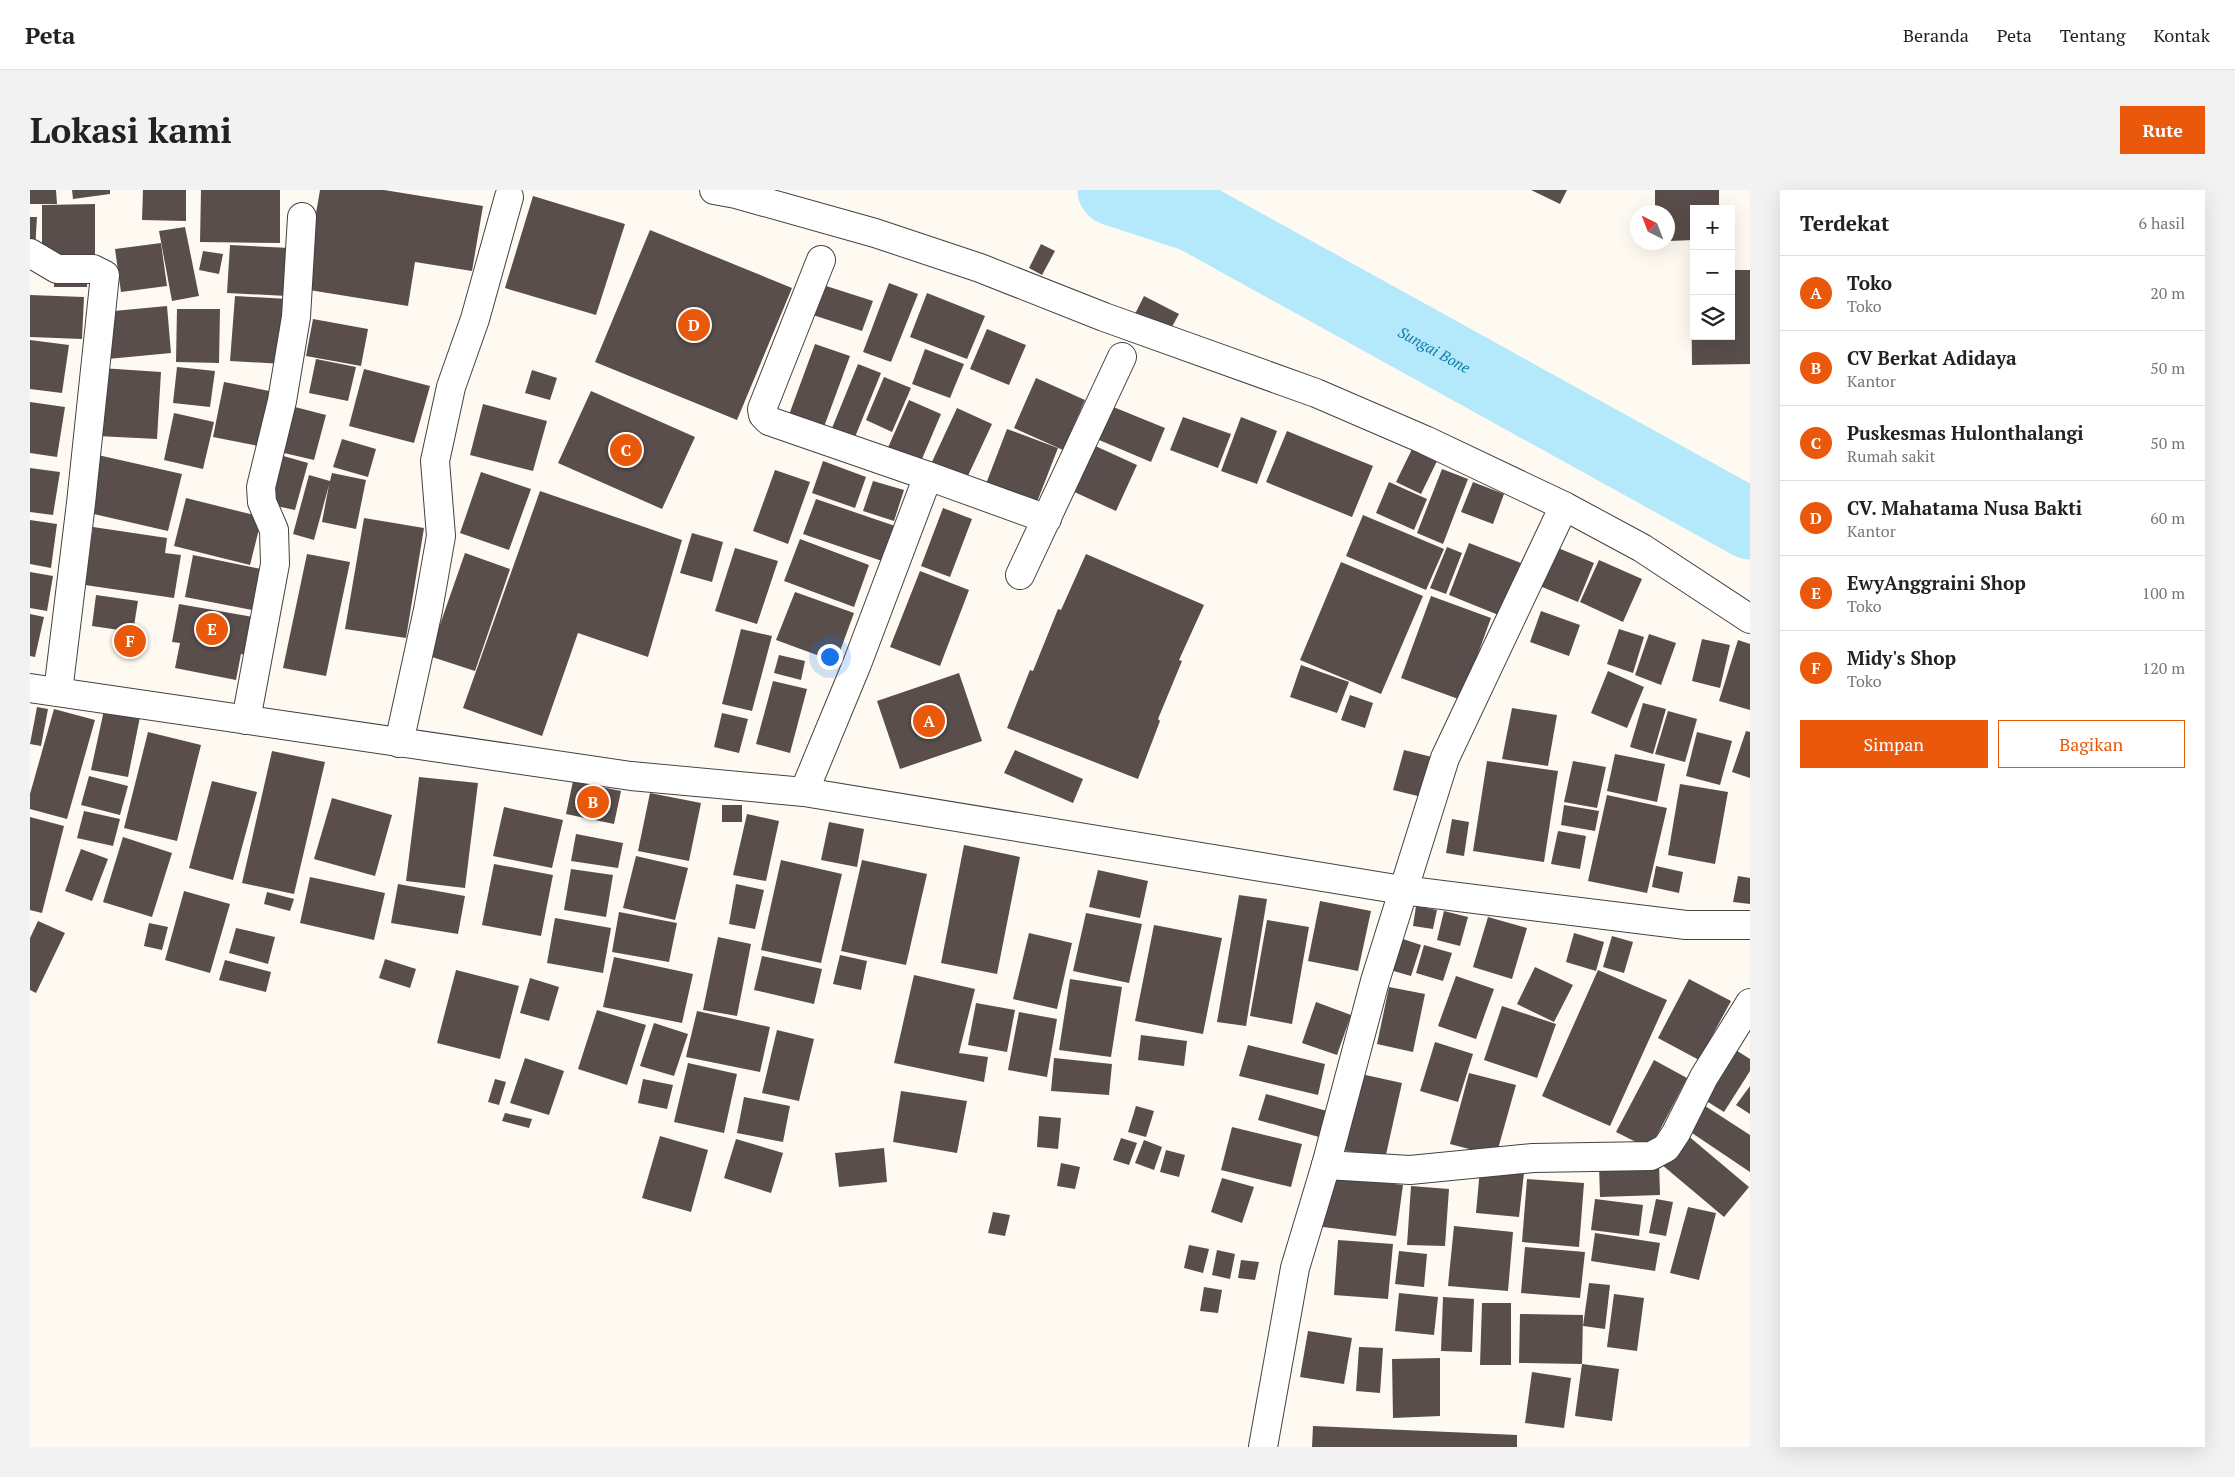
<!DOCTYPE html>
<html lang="id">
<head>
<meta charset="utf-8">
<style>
	body { margin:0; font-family:"PT Serif",serif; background:#f2f2f2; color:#222 }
	.controls { position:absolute; right:15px; top:15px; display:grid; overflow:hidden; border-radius:0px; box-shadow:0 5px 20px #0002 }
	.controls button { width:45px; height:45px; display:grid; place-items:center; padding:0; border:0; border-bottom:1px solid #e0e0e0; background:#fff; color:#222; font:25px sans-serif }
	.compass { position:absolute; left:1600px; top:15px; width:45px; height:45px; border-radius:50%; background:#fff; box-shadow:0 5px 20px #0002; rotate:318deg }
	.you { position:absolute; left:799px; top:466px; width:18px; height:18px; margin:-12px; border:4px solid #fff; border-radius:50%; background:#1a73e8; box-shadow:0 0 0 8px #1a73e833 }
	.badge { display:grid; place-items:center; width:32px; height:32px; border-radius:50%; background:#ea580c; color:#fff; font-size:16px; font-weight:700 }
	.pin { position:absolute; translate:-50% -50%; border:2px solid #fff; box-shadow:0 1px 5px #0006 }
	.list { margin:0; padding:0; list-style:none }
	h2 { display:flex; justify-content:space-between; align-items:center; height:65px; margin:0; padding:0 20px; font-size:21px }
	h2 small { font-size:16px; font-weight:400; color:#767676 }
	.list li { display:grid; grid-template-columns:32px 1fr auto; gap:15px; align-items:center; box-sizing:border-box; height:75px; padding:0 20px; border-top:1px solid #e0e0e0 }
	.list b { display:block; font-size:19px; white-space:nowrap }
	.list p { margin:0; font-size:16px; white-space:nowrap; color:#767676 }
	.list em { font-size:16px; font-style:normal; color:#767676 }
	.actions { display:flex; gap:10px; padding:15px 20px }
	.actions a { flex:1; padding:11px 0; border:1px solid #ea580c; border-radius:0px; text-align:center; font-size:18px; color:#ea580c }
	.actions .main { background:#ea580c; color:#fff }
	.icon { flex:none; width:28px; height:28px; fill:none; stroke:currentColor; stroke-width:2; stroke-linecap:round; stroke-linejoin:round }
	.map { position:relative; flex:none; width:1720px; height:1257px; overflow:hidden; border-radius:0px }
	header { display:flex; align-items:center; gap:30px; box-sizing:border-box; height:70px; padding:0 25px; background:#fff; border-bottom:1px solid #e0e0e0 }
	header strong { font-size:24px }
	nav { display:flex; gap:28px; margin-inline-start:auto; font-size:18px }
	.intro { display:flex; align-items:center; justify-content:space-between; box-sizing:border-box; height:120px; padding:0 30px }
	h1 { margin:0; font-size:35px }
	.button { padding:12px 22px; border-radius:0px; background:#ea580c; color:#fff; font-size:18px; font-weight:700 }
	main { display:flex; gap:30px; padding:0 30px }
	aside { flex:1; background:#fff; border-radius:0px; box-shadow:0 5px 20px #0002 }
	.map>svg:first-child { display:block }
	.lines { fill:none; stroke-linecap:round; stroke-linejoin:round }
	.river { stroke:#b3e9fa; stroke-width:71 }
	.building { fill:#594e4b }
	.minor-casing { stroke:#424242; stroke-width:30 }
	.minor { stroke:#fff; stroke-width:28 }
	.labels { text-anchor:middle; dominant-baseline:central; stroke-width:5; stroke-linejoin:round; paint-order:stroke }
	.water-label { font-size:15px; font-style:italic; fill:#107caa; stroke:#fff }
</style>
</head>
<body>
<header>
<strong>Peta</strong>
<nav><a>Beranda</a><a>Peta</a><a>Tentang</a><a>Kontak</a></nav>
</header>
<div class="intro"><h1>Lokasi kami</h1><a class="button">Rute</a></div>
<main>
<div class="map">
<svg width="1720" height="1257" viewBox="0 0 1720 1257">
	<rect width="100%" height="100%" fill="#fffaf1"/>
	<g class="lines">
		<path class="river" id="s1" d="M 1083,0 L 1165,27 L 1720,334"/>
	</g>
	<g class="building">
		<polygon points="0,0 26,0 27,14 0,14"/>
		<polygon points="42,0 80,0 80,4 43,9"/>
		<polygon points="113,0 156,0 156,31 112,30"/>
		<polygon points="171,0 250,0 250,53 170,52"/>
		<polygon points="290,0 354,0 453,16 442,81 385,72 378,116 273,99"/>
		<polygon points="1501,0 1537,0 1530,14"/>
		<polygon points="1625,0 1689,0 1689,19 1664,19 1664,50 1638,51 1638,22 1625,22"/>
		<polygon points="503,6 595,34 566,125 475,98"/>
		<polygon points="65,14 65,69 12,70 12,15"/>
		<polygon points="0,27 7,27 5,60 0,60"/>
		<polygon points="155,37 169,106 142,111 129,41"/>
		<polygon points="620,40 762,98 707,230 565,172"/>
		<polygon points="131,53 137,96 91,102 85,59"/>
		<polygon points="1011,54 1025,61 1012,85 999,78"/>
		<polygon points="200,55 260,58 257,106 197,103"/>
		<polygon points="173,61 193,64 189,84 169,80"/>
		<polygon points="1701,80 1720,80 1720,174 1662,175 1661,81 1664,81 1664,146 1701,146"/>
		<polygon points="24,85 57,86 57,97 24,97"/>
		<polygon points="859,93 888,104 861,172 833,162"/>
		<polygon points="793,95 843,111 832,141 783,125"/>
		<polygon points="897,103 955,126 937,169 880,147"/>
		<polygon points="0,105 54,107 52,149 0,147"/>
		<polygon points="205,106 258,109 253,174 200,171"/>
		<polygon points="1114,106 1149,124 1138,144 1104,126"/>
		<polygon points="137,116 141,163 78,169 73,122"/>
		<polygon points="147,119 190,119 189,173 146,172"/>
		<polygon points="283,129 338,139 331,176 276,166"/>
		<polygon points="957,139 996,155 979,195 940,179"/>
		<polygon points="0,150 39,155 32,203 0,199"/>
		<polygon points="785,154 820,166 791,245 756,233"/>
		<polygon points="895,159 934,174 920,208 882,194"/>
		<polygon points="286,169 326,177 318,211 279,203"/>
		<polygon points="828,174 851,183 823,252 800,243"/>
		<polygon points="147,177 185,181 180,217 143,213"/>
		<polygon points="71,178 131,182 127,249 67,246"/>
		<polygon points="334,179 400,196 384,253 319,236"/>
		<polygon points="502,180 527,188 520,210 495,203"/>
		<polygon points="854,187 881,198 862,242 836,230"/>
		<polygon points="1006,188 1055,210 1033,260 984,238"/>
		<polygon points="194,192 250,203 238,258 183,247"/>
		<polygon points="561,201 665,247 632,319 528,273"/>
		<polygon points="879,210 911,224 889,276 856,262"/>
		<polygon points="0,212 35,217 27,267 0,263"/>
		<polygon points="453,214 517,231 503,281 440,265"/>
		<polygon points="1076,214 1135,238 1121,272 1062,247"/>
		<polygon points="265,217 296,225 284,270 254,263"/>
		<polygon points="927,218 962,234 936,290 901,274"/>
		<polygon points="144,223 184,232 173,279 134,270"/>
		<polygon points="1153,227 1201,244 1188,278 1140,260"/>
		<polygon points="1211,227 1247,241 1227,294 1191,281"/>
		<polygon points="977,239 1028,258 1005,317 954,299"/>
		<polygon points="1257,241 1343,276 1322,327 1236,292"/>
		<polygon points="312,249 346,259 338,287 303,277"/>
		<polygon points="1061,254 1107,275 1086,321 1040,300"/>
		<polygon points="1383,257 1408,269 1391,304 1366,292"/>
		<polygon points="68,265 152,284 138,341 55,322"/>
		<polygon points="250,265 278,273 265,320 237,314"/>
		<polygon points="793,271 836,287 825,318 782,303"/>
		<polygon points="0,278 30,282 23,325 0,322"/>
		<polygon points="1412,279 1438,289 1413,354 1387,343"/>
		<polygon points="745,280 780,292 758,354 723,341"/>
		<polygon points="451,282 501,299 479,360 430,343"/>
		<polygon points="302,283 336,290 326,339 292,332 299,295 284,350 263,344 279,285 300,291"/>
		<polygon points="843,291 874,300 864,331 833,321"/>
		<polygon points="1359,292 1397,309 1384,340 1346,323"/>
		<polygon points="1443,292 1474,304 1463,334 1431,322"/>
		<polygon points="510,301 652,350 618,467 548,443 512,546 433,518"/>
		<polygon points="156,308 232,327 220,375 144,356"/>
		<polygon points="786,309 868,337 855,372 773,344"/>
		<polygon points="913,318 942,329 920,387 891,376"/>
		<polygon points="1333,325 1414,359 1396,400 1316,366"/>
		<polygon points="334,328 394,338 376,448 315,439"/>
		<polygon points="0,330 27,334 21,378 0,374"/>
		<polygon points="63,337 137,348 135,363 151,365 144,408 55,395"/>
		<polygon points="662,343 693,352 682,392 650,383"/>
		<polygon points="770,349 839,375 824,417 754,391"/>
		<polygon points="1439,353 1491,373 1471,426 1419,405"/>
		<polygon points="1521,355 1564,373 1548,412 1505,394"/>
		<polygon points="1417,357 1432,363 1416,404 1400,398"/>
		<polygon points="705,358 748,371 727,434 685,421"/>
		<polygon points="435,363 480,379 445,481 399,466"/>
		<polygon points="277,364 320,372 296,486 253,478"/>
		<polygon points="1056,364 1174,415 1149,470 1152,471 1128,529 1130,531 1108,589 977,538 1000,480 1003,481 1028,419 1031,420"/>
		<polygon points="163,365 236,380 227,421 155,407"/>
		<polygon points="1569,370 1612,389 1593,432 1550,412"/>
		<polygon points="1311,372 1393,406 1351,504 1270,470"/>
		<polygon points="890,381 939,400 910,476 860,457"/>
		<polygon points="0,382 23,386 17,421 0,418"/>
		<polygon points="765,402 824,423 806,472 746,450"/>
		<polygon points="66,405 108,411 103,442 62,436"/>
		<polygon points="1401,406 1461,428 1431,510 1371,488"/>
		<polygon points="149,414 223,427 216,465 211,464 206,490 145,478 150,453 142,452"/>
		<polygon points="1511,421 1550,435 1539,466 1500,452"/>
		<polygon points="0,424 14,427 5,467 0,466"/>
		<polygon points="711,439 742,446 722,521 692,514"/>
		<polygon points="1589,439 1614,447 1603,483 1577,474"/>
		<polygon points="85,443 116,447 115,459 84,455"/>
		<polygon points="1619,444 1646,453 1631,495 1605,485"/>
		<polygon points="1672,449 1700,455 1690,498 1662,491"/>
		<polygon points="1708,450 1720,454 1720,520 1689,511"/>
		<polygon points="749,465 775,471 771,490 744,483"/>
		<polygon points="1271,475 1319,492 1307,523 1260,507"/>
		<polygon points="1578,481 1614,497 1597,538 1561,523"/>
		<polygon points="929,483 952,551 870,579 847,511"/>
		<polygon points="743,491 777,499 760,563 726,554"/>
		<polygon points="1320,505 1343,513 1335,538 1311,530"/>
		<polygon points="1613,513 1636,519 1623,564 1600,557"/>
		<polygon points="7,517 18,519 11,556 0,554"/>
		<polygon points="1482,518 1527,525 1518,576 1472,569"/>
		<polygon points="24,519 65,530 37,629 0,619 0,604"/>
		<polygon points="74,520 110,527 98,587 61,580"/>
		<polygon points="1638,521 1667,529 1655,572 1625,564"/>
		<polygon points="692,523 718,529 709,563 684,557"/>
		<polygon points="1716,541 1720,542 1720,588 1702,582"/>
		<polygon points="118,542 171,555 147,651 94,638"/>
		<polygon points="1667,542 1702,551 1690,595 1656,586"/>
		<polygon points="985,560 1053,589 1043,613 974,583"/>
		<polygon points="1374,560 1402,567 1392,607 1363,600"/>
		<polygon points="242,561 295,572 264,704 212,693"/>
		<polygon points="1585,564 1635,574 1627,612 1577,601"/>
		<polygon points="1457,571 1528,581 1514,672 1443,661"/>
		<polygon points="1543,571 1576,577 1567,618 1534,612"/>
		<polygon points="59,586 98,596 90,625 51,615"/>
		<polygon points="389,587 448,593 435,698 376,691"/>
		<polygon points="182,591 227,602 203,690 159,678"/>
		<polygon points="543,591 591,601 584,634 536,624"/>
		<polygon points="1650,594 1698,602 1685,674 1638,665"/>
		<polygon points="620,603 671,613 659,671 608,661"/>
		<polygon points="1577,605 1637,618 1617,703 1558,691"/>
		<polygon points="302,608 362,625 345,686 284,669"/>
		<rect x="692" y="615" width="20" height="17"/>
		<polygon points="1534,615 1569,621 1565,641 1531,635"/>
		<polygon points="474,617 533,630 522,678 463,666"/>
		<polygon points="54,621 90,629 83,656 47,648"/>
		<polygon points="717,624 749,631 736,691 703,685"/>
		<polygon points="0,627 34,636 12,723 0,720"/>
		<polygon points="1422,629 1439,632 1434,666 1416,663"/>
		<polygon points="799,632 834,639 827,677 791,670"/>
		<polygon points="1528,641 1556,646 1550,679 1521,674"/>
		<polygon points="546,644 593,653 588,678 541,671"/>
		<polygon points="93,647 142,663 122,727 73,712"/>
		<polygon points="934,655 990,667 967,784 911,773"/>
		<polygon points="51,659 78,669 62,711 35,701"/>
		<polygon points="606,666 658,678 645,730 593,718"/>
		<polygon points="751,670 812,684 791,773 731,760"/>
		<polygon points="832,670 897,684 876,775 811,761"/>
		<polygon points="464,674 523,685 511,746 452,735"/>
		<polygon points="1626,676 1653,682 1649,703 1622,697"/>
		<polygon points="541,679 583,685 576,727 534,720"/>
		<polygon points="1068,680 1118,691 1110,728 1059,717"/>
		<polygon points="1708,686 1720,688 1720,714 1703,712"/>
		<polygon points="280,687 355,703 344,750 270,733"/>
		<polygon points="368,694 435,706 428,744 361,733"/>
		<polygon points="706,694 734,700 725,739 699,734"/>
		<polygon points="154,701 200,714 180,783 135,770"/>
		<polygon points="237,702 264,709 260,721 234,714"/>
		<polygon points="1209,705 1237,709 1216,836 1187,832"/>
		<polygon points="1290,711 1341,721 1328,781 1278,771"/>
		<polygon points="1386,716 1407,720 1403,739 1383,736"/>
		<polygon points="1414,721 1438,727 1430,756 1407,750"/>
		<polygon points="589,722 647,733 639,772 582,762"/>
		<polygon points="1056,723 1112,734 1099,793 1043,781"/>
		<polygon points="1458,727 1497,738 1482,789 1443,777"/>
		<polygon points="525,728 581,738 573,783 517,773"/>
		<polygon points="1237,730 1279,737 1262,834 1220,826"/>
		<polygon points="8,731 35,743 6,803 0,800 0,748"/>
		<polygon points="119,733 138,737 132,760 114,756"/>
		<polygon points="1124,735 1192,748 1173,844 1105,831"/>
		<polygon points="206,738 245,747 238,774 199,763"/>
		<polygon points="999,743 1042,753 1027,819 983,809"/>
		<polygon points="1544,743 1574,752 1566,781 1536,772"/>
		<polygon points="1582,746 1603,752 1594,783 1573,777"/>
		<polygon points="688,747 721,754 707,826 673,820"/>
		<polygon points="1370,748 1391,755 1381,786 1360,780"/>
		<polygon points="1394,755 1422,763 1413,791 1386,783"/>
		<polygon points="810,765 837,771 831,800 803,794"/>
		<polygon points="732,766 792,779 784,814 724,800"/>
		<polygon points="584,767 663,784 652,833 573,817"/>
		<polygon points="355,769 386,779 380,798 349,788"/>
		<polygon points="195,770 241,782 236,802 189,790"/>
		<polygon points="1505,777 1543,795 1524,832 1487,814"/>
		<polygon points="426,780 489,796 470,869 407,853"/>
		<polygon points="1568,780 1637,810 1580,936 1512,906"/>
		<polygon points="884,785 945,799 929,863 958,867 954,892 864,873"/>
		<polygon points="1426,786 1464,799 1446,849 1408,836"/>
		<polygon points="500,788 529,797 519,831 490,823"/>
		<polygon points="1040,789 1092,797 1081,867 1029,860"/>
		<polygon points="1659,789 1701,811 1669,870 1628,848"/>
		<polygon points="1359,797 1395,804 1383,862 1347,854"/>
		<polygon points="1286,812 1321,825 1307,865 1272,853"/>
		<polygon points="946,813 985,820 977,862 938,855"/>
		<polygon points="1472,816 1526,834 1507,888 1454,870"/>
		<polygon points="567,820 616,835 597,895 548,879"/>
		<polygon points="667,821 740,837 730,882 656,867"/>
		<polygon points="989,822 1027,829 1017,887 978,880"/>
		<polygon points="624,833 658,844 644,886 610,876"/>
		<polygon points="747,840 784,849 769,911 732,903"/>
		<polygon points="1111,845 1157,851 1154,876 1108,870"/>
		<polygon points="1405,852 1443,864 1428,912 1390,901"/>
		<polygon points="1218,855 1295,874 1288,905 1209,886"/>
		<polygon points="1701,857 1720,869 1720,881 1694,922 1670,907"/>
		<polygon points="495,868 534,881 519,925 480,913"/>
		<polygon points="1024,868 1082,874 1079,905 1021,901"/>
		<polygon points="1624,870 1657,888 1620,959 1586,942"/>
		<polygon points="658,873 707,884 694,943 644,932"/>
		<polygon points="1439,883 1486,895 1466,966 1420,954"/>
		<polygon points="1331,884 1372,893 1355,969 1313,960"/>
		<polygon points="465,889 476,892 469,915 458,912"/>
		<polygon points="613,889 643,895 637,919 608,913"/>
		<polygon points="1720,896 1720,924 1706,915"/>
		<polygon points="871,901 937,911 927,963 863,952"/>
		<polygon points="1236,904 1297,921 1289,947 1228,930"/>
		<polygon points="714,907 760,916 753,952 707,943"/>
		<polygon points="1669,912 1720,945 1720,982 1653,937"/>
		<polygon points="1106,916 1124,921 1116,947 1098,942"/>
		<polygon points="475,923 502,929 499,938 472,931"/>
		<polygon points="1009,926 1031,928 1028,959 1007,957"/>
		<polygon points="1202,937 1272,954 1261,997 1191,980"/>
		<polygon points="1656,944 1719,997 1694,1027 1631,974"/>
		<polygon points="630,946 678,960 661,1022 612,1008"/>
		<polygon points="1091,948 1107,953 1099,975 1083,970"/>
		<polygon points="706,949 753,963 741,1003 694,988"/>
		<polygon points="1114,950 1132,957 1124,980 1105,973"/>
		<polygon points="854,958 857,992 809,997 805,963"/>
		<polygon points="1136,960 1155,965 1149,987 1130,982"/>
		<polygon points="1031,973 1050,977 1045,999 1027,996"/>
		<polygon points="1629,973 1630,1005 1570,1007 1569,976"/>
		<polygon points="1450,979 1494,983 1489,1027 1446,1023"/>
		<polygon points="1299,986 1373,995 1366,1046 1293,1037"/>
		<polygon points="1192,988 1224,997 1212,1033 1181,1022"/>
		<polygon points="1497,989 1554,993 1549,1057 1492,1052"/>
		<polygon points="1381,996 1419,999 1415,1056 1377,1055"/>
		<polygon points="1565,1009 1613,1015 1609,1046 1561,1040"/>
		<polygon points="1626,1009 1643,1012 1636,1046 1619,1043"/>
		<polygon points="1658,1017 1686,1023 1669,1090 1640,1083"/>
		<polygon points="963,1022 980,1025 975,1046 958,1043"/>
		<polygon points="1424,1036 1483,1042 1478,1101 1418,1096"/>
		<polygon points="1565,1043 1630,1053 1625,1081 1561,1071"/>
		<polygon points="1308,1050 1363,1054 1358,1109 1304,1105"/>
		<polygon points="1159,1055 1179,1059 1173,1083 1154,1078"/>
		<polygon points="1495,1057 1555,1062 1550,1108 1491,1103"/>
		<polygon points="1187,1060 1205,1064 1200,1089 1182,1085"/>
		<polygon points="1369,1061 1397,1064 1394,1097 1365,1094"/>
		<polygon points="1211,1070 1229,1072 1225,1090 1208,1088"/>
		<polygon points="1559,1093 1580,1095 1575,1139 1553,1136"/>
		<polygon points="1174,1097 1192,1100 1188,1123 1170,1121"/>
		<polygon points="1369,1103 1408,1107 1404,1145 1365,1141"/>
		<polygon points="1584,1104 1614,1108 1607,1161 1577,1157"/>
		<polygon points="1413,1107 1444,1109 1442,1162 1411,1161"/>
		<polygon points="1452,1113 1481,1113 1481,1175 1450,1175"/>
		<polygon points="1490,1124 1553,1125 1552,1174 1489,1173"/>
		<polygon points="1278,1141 1322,1148 1314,1194 1270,1187"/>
		<polygon points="1329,1157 1353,1158 1350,1203 1326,1201"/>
		<polygon points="1410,1168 1410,1226 1363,1228 1362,1169"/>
		<polygon points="1552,1174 1589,1179 1582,1231 1545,1226"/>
		<polygon points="1502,1182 1541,1188 1534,1238 1495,1233"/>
		<polygon points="1283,1236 1487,1245 1487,1257 1282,1257"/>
	</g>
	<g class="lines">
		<g class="minor-casing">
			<g id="minor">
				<polyline points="684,0 706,4 845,43 950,78 1074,127 1286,203 1395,250 1534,316 1612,358 1720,429"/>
				<polyline points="0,63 27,79 63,79 75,85 51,313 28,502"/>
				<polyline points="898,286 1017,329"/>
				<polyline points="990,385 1092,167"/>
				<polyline points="0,498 601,586 774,602 1372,700 1656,735 1720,735"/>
				<polyline points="216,530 245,374 244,340 232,312 231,297 252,211 266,127 272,27"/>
				<polyline points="369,553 398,420 411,346 405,271 421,197 445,129 479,7"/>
				<polyline points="774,602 827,474 898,286 739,231 733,225 732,219 791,70"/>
				<polyline points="1296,975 1380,980 1503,968 1621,966 1636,958 1646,943 1674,887 1720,813"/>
				<polyline points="1233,1257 1265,1078 1296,975 1345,791 1415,568 1534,316"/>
			</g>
		</g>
		<use href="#minor" class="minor"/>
	</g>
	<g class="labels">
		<g class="water-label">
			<text stroke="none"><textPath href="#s1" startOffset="360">Sungai Bone</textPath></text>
		</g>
	</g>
</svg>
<div class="controls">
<button>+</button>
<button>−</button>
<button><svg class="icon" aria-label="layers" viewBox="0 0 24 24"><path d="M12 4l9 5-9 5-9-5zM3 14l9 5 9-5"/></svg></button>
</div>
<svg class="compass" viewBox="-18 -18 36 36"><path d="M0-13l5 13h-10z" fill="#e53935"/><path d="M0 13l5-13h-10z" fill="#767676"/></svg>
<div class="you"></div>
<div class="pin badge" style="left:899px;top:531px">A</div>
<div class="pin badge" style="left:563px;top:612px">B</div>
<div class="pin badge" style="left:596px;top:260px">C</div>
<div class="pin badge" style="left:664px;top:135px">D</div>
<div class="pin badge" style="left:182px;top:439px">E</div>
<div class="pin badge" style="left:100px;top:451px">F</div>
</div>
<aside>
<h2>Terdekat<small>6 hasil</small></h2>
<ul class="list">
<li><span class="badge">A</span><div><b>Toko</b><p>Toko</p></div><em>20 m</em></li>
<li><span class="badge">B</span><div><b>CV Berkat Adidaya</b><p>Kantor</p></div><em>50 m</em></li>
<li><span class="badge">C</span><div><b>Puskesmas Hulonthalangi</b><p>Rumah sakit</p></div><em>50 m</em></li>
<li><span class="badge">D</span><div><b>CV. Mahatama Nusa Bakti</b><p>Kantor</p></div><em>60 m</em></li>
<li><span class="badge">E</span><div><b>EwyAnggraini Shop</b><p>Toko</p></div><em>100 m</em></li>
<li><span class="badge">F</span><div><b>Midy's Shop</b><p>Toko</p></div><em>120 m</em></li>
</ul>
<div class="actions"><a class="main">Simpan</a><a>Bagikan</a></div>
</aside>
</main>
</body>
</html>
